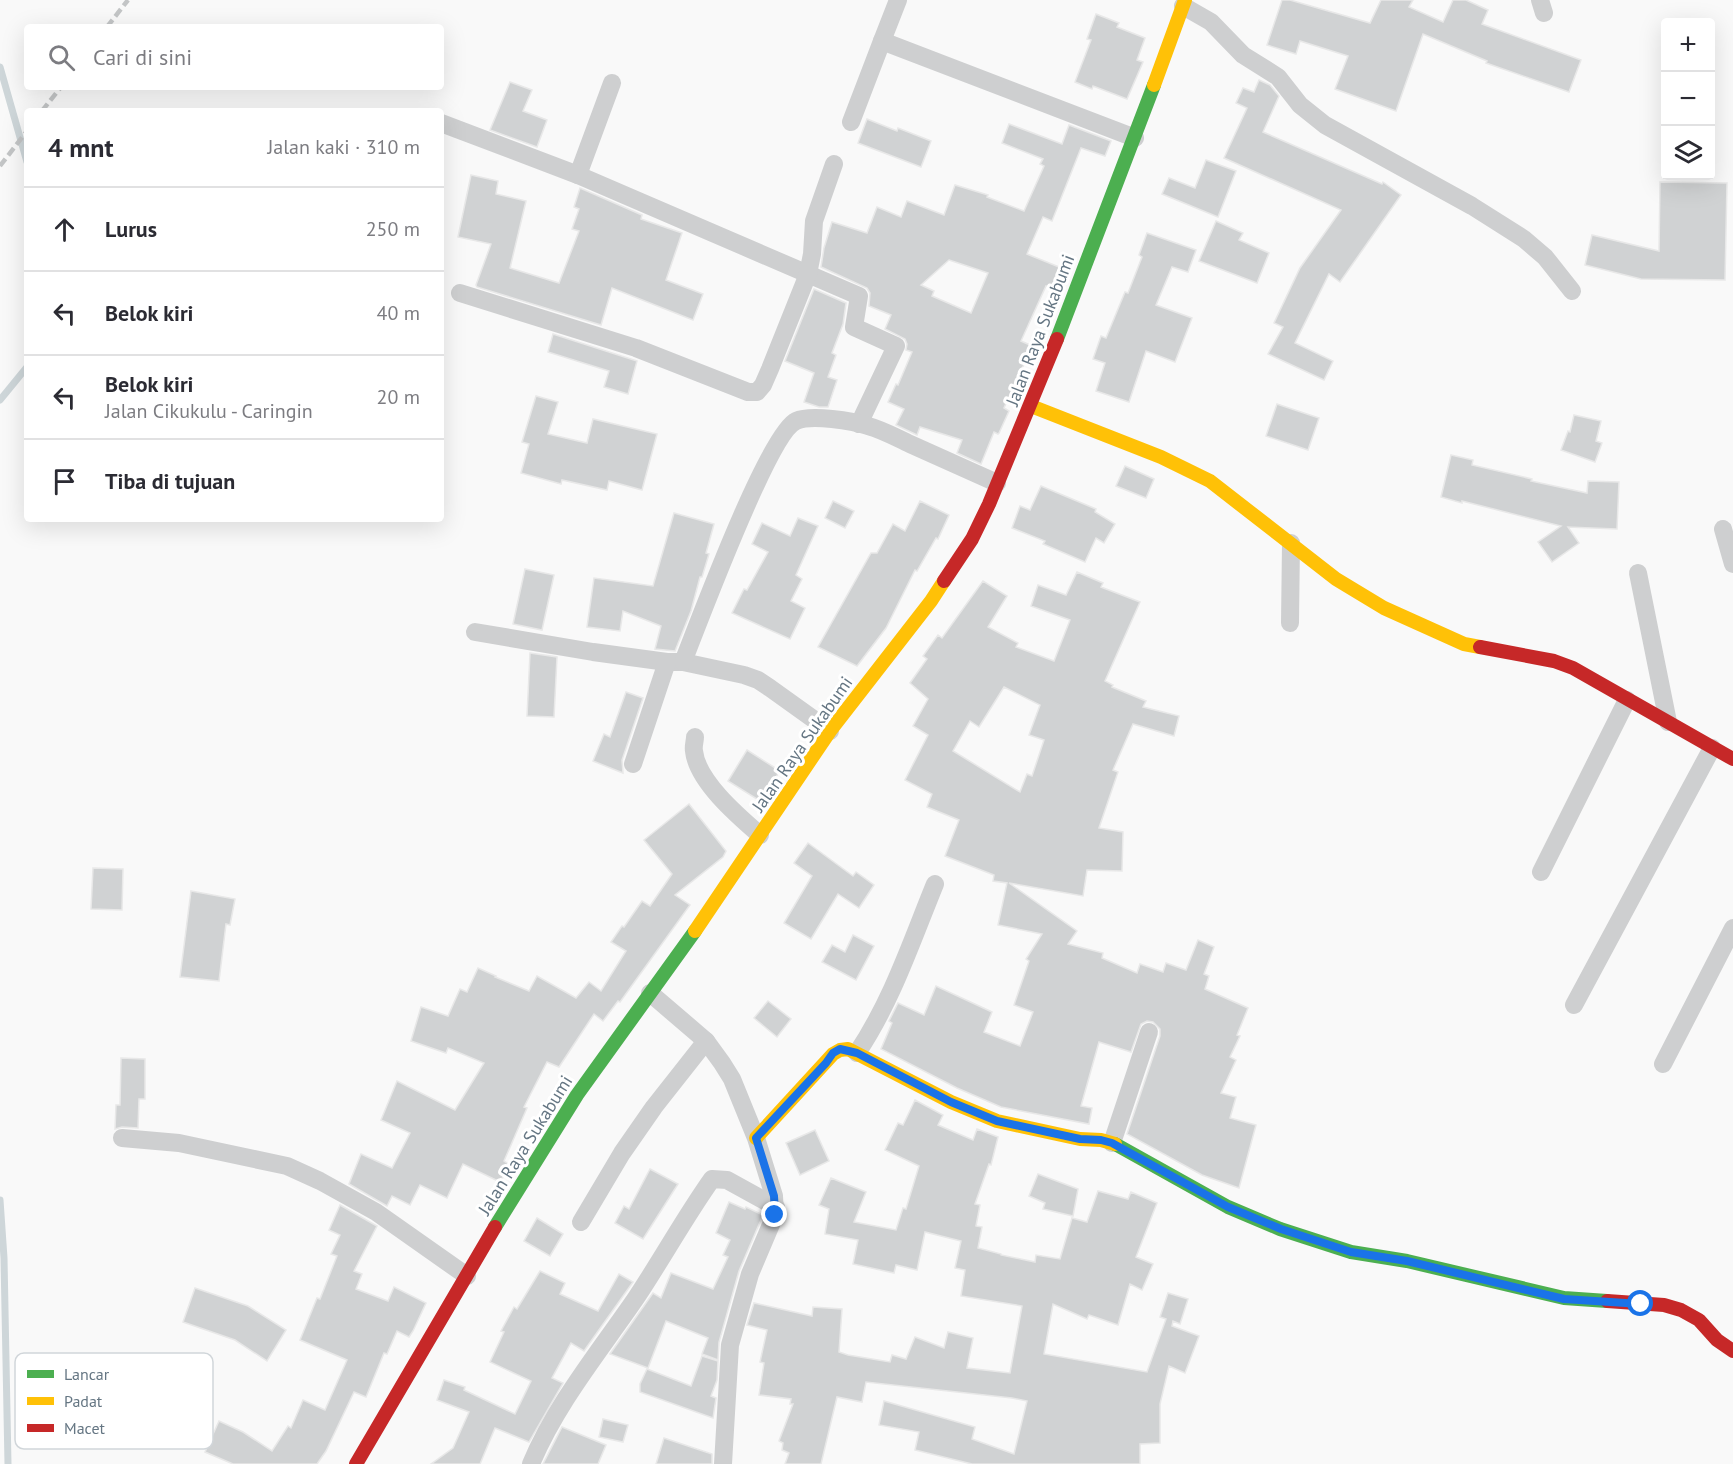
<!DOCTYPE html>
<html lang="id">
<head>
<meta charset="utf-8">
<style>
	body { margin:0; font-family:"PT Sans",sans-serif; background:#f2f2f3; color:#2b2b33 }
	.controls { position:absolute; right:18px; top:18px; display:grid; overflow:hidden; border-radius:6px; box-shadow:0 6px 24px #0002 }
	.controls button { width:54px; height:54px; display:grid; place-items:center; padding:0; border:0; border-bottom:2px solid #e1e1e2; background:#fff; color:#2b2b33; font:30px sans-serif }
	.stop { position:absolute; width:18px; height:18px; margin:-14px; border:4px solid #1a73e8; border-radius:50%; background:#fff }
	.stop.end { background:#1a73e8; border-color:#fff; box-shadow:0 2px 6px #0008 }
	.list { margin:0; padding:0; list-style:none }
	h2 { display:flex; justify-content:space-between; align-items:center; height:78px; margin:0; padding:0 24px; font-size:26px }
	h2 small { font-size:20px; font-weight:400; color:#7c7c81 }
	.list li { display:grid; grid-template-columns:39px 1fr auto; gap:18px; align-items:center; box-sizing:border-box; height:84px; padding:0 24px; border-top:2px solid #e1e1e2 }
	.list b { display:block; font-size:22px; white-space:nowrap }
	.list p { margin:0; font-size:20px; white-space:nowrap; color:#7c7c81 }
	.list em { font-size:20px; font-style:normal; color:#7c7c81 }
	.icon { flex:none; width:33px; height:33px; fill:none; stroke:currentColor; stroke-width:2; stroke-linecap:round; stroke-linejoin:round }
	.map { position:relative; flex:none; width:1733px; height:1464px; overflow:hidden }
	.search { position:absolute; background:#fff; box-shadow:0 6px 24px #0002; left:24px; top:24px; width:420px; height:66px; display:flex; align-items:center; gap:15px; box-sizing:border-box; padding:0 21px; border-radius:6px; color:#7c7c81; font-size:22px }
	.panel { position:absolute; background:#fff; box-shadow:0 6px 24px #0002; left:24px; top:108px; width:420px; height:414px; border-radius:6px }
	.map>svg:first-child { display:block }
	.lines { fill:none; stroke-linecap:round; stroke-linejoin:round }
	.stream { stroke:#ced6d9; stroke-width:7 }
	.building { fill:#d0d2d3; stroke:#e8e8e8; stroke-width:1.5; fill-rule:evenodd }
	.street { stroke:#cecfd0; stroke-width:18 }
	.fast { stroke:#4caf50; stroke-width:14 }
	.slow { stroke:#ffc107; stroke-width:14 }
	.jam { stroke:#c62828; stroke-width:14 }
	.rail { stroke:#c3c5c6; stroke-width:4.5; stroke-dasharray:9 4.5; stroke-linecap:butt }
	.route { stroke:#1a73e8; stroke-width:8 }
	.labels { text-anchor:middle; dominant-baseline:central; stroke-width:6; stroke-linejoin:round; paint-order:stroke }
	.street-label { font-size:18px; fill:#657683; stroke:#fff }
	.key { fill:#fff; stroke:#d1d6da; stroke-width:1.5 }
	.key-label { font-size:16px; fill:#657683 }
</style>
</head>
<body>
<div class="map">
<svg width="1733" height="1464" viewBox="0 0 1733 1464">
	<rect width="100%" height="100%" fill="#f9f9f9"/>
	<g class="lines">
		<g class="stream">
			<polyline points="0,67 27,162"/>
			<polyline points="0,400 27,367"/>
			<polyline points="0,1200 4,1258 8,1464"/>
		</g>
	</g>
	<g class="building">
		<polygon points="1282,0 1290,0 1370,23 1381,0 1413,0 1409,7 1443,22 1453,0 1466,0 1488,10 1482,24 1581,60 1569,92 1486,63 1487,61 1423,34 1396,111 1335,89 1348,56 1300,41 1296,54 1267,45"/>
		<polygon points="1096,14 1119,23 1117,27 1145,38 1137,60 1143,62 1127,99 1093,86 1092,89 1075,82 1091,40 1087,39"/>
		<polygon points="1259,80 1270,85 1279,96 1263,132 1382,184 1383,182 1401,195 1340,282 1329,274 1295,343 1333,361 1324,380 1268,354 1283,327 1274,323 1300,268 1341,210 1224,158 1247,108 1236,103 1243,88 1254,92"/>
		<polygon points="510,82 532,90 523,111 547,120 537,147 490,130"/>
		<polygon points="867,119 897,131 898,128 931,141 921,167 858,143"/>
		<path d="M 1009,124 L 1062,144 L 1069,125 L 1111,141 L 1105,156 L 1081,148 L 1052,221 L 1043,217 L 1027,254 L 1064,269 L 1056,289 L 1046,286 L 1021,341 L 1030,345 L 1024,359 L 1026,360 L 1004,408 L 1009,411 L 999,433 L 998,434 L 994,432 L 981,464 L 957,453 L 962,440 L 920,427 L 917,435 L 896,425 L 904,409 L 888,402 L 896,384 L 898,385 L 912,352 L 906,350 L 907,344 L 905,339 L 885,329 L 891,315 L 869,306 L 870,293 L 867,288 L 821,267 L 824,248 L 832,222 L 867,233 L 877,207 L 901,217 L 907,201 L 944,215 L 955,185 L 988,195 L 987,197 L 1024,211 L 1044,166 L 1040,164 L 1043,159 L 1002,143 ZM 949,260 L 988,273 L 971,313 L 932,296 L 934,291 L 921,285 Z"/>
		<polygon points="1206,160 1236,171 1218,217 1162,194 1169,178 1195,188"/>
		<polygon points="471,175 498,181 496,194 526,201 510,268 559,283 579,231 572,229 579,209 574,207 580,188 642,215 641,219 682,233 666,280 703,294 693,320 612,288 601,325 477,287 476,285 491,244 458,237"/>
		<polygon points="1660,182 1727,183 1725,280 1641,279 1585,265 1592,235 1659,251"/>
		<polygon points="1216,221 1243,233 1239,240 1269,253 1257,283 1199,261"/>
		<polygon points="1147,233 1196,250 1188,272 1172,267 1156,305 1192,318 1175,362 1146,351 1129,402 1096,391 1105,363 1093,359 1101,336 1106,338 1125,292 1128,293 1142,257 1139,255"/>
		<polygon points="814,289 846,303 843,324 832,353 836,355 828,377 837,380 828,407 819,407 804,402 814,373 785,361"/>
		<polygon points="553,334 637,361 628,394 604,387 609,371 548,352"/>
		<polygon points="536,396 558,402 548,434 587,443 593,419 657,434 642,490 609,481 607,490 562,480 561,484 521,473 529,444 522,442"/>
		<polygon points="1277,404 1319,418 1308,450 1266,436"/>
		<polygon points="1574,415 1601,421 1596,441 1602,443 1595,462 1561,450 1568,431 1570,432"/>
		<polygon points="1451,455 1473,460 1472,465 1532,479 1531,481 1587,493 1588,481 1619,482 1617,529 1568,527 1579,543 1552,562 1538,542 1561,526 1462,501 1462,503 1441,497"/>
		<polygon points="1125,466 1154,479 1146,498 1116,486"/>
		<polygon points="1041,486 1096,509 1095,512 1115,524 1104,543 1096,538 1085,562 1043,544 1045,541 1012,528 1020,506 1030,510"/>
		<polygon points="833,501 854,511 845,528 825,518"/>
		<polygon points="920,501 949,515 938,539 936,538 917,571 915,570 886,628 857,666 818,647 871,553 877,553 893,524 905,531"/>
		<polygon points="674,513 714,524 706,553 709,554 702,577 700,577 691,611 675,651 655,649 661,626 623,611 620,631 587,627 594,578 653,586"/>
		<polygon points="798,518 818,526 796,575 802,579 791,601 805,608 790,639 732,613 744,589 747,590 768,552 752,544 762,523 790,536"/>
		<polygon points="525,569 554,575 542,630 513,624"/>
		<path d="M 1077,572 L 1103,583 L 1101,587 L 1140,602 L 1105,681 L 1113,685 L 1112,687 L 1146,701 L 1143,707 L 1179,716 L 1174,736 L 1133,724 L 1113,770 L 1118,772 L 1099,828 L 1123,832 L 1122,871 L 1087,870 L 1083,896 L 1009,883 L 1077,931 L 1068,944 L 1103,953 L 1102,958 L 1137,973 L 1140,964 L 1163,972 L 1166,963 L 1186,970 L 1198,940 L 1214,947 L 1204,974 L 1209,976 L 1205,989 L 1248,1008 L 1237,1035 L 1240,1036 L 1230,1057 L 1236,1060 L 1221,1093 L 1236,1097 L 1230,1118 L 1256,1125 L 1239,1188 L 1202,1175 L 1127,1134 L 1160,1036 L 1160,1029 L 1153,1022 L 1147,1021 L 1141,1024 L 1131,1052 L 1099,1042 L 1081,1106 L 1092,1108 L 1089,1124 L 1001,1107 L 957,1088 L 881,1049 L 892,1023 L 889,1021 L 898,1003 L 924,1015 L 936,986 L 992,1012 L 984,1032 L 1020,1046 L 1033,1012 L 1014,1005 L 1029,961 L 1026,959 L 1042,934 L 998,925 L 1007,883 L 993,881 L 994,875 L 945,856 L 959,820 L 927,807 L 932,794 L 905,780 L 928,735 L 913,726 L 928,699 L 910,683 L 927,659 L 923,656 L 938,635 L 942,638 L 983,581 L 1007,596 L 988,627 L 1018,643 L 1016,647 L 1054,661 L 1070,620 L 1031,606 L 1038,585 L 1066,595 ZM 1004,687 L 1040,705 L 1029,735 L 1044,740 L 1032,776 L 1027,774 L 1020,792 L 953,751 L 970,721 L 979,727 Z"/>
		<polygon points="530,653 557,657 554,717 527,716"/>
		<polygon points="626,692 643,698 622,760 623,773 593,761 604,734 610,737"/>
		<polygon points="747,750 780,771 760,801 728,781"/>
		<polygon points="689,804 726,851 723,857 675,895 690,905 620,1002 618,1001 603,1021 594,1014 559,1067 547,1062 524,1107 527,1108 504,1161 510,1165 500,1182 463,1164 447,1198 420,1185 410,1205 392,1196 387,1206 349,1184 361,1154 392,1168 410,1133 381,1120 397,1081 455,1110 484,1063 448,1048 446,1053 411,1041 421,1007 448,1016 460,989 467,992 478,968 496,976 495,977 529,991 537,976 576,998 589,982 601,991 626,951 611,942 622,926 624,927 642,901 650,906 672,874 644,840"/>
		<polygon points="808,843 853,876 856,872 874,885 859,908 838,894 811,939 784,923 812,876 794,863"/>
		<polygon points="93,868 123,869 122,910 91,909"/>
		<polygon points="191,891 235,899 230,925 226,924 219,981 180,977"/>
		<polygon points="853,935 874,946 856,980 822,962 832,945 845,952"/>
		<polygon points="768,1001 791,1019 777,1037 754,1018"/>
		<polygon points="121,1058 145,1059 145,1099 139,1099 138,1128 122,1127 115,1129 116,1105 120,1105"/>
		<polygon points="915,1100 943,1115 938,1125 973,1140 977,1129 998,1137 991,1165 989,1164 975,1204 980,1205 976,1226 982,1227 978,1248 1001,1254 1001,1255 1035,1262 1036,1255 1060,1259 1072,1218 1087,1222 1098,1191 1128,1199 1131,1192 1157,1203 1136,1257 1153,1264 1142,1290 1130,1284 1118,1325 1089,1315 1087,1319 1053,1304 1044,1354 1147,1372 1166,1319 1160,1317 1168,1293 1188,1299 1180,1324 1173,1321 1172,1326 1199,1336 1185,1373 1169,1366 1160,1404 1160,1443 1140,1444 1140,1464 972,1464 915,1450 919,1432 879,1425 884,1401 975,1427 972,1439 1014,1454 1027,1401 1012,1398 866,1382 862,1402 837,1397 821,1464 785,1464 789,1453 782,1450 783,1443 779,1441 793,1404 790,1404 791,1399 759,1395 764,1363 760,1362 767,1330 747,1325 754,1303 812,1316 813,1307 842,1309 839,1352 848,1355 890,1362 892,1355 906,1359 915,1337 944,1348 948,1332 973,1338 967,1368 1010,1373 1022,1306 961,1296 965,1270 955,1268 961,1241 925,1232 917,1270 896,1265 894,1273 853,1264 858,1240 825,1234 829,1209 819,1205 831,1178 866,1192 854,1222 896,1230 903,1208 906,1209 919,1166 885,1150 898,1123 903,1125"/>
		<polygon points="815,1130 829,1161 800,1175 786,1143"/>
		<polygon points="650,1169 678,1184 643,1239 615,1223 624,1206 629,1209"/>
		<polygon points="1038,1174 1078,1189 1073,1216 1043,1209 1045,1203 1029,1196"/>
		<polygon points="729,1202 745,1209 746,1207 763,1215 739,1271 719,1342 718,1360 702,1354 708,1338 666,1321 648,1368 610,1354 653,1293 661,1298 671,1273 713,1289 728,1257 723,1255 730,1240 716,1233"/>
		<polygon points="340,1205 377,1226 354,1271 362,1274 356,1289 388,1301 394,1287 426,1303 413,1331 409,1337 397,1331 387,1354 384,1353 366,1397 354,1392 326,1451 317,1464 233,1464 205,1452 219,1421 243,1432 272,1451 288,1426 291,1428 303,1400 325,1410 347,1360 300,1340 317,1298 320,1299 337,1256 331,1254 340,1235 329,1230"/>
		<polygon points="537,1218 563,1234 550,1256 524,1241"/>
		<polygon points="540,1271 565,1283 560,1294 598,1311 619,1274 633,1282 584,1351 571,1343 552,1378 563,1383 529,1442 495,1428 480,1464 431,1464 453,1448 469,1412 437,1400 444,1380 465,1387 464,1390 515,1414 531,1381 490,1362 504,1332 501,1331 514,1307 517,1309"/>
		<polygon points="195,1288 248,1306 286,1330 267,1361 235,1340 183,1322"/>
		<polygon points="702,1356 718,1361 717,1380 711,1396 716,1398 713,1418 640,1392 640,1384 647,1369 691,1386"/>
		<polygon points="603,1419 628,1425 623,1442 599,1437"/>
		<polygon points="562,1427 606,1445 598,1464 543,1464"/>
		<polygon points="664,1438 712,1454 712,1464 656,1464"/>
	</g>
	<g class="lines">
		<g class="street">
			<polyline points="1540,0 1544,13"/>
			<polyline points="1183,6 1211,22 1243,55 1278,77 1300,105 1325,125 1472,206 1524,239 1545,257 1572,291"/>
			<polyline points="882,41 898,0"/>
			<polyline points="851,122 882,41 1135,138"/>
			<polyline points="441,123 578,175 859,296 854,327 896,346 859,424"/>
			<polyline points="578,175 612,83"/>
			<polyline points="460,293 636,348 748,392 757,392 763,385 770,369 808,274 812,254 814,221 834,164"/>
			<polyline points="1723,529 1733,564"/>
			<polyline points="1638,573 1668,722"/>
			<polyline points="1290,623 1291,543"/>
			<polyline points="475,632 593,652 667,662 683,662 744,675 758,680 770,688 830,731"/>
			<path d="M 683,662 C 698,624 769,433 796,421 C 811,414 853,421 868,426 C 883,430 897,438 910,444 C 939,457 968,470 997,483"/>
			<path d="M 695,737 C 695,741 693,746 694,751 C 697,781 738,816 760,835"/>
			<polyline points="633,764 667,662"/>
			<polyline points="1541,872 1627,700"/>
			<polyline points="650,993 706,1041 722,1063 732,1079 756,1138 774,1196 775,1215 750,1274 730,1345 723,1464"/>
			<polyline points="1574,1005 1712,748"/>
			<path d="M 857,1053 C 892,1001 912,940 935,884"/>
			<polyline points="1663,1064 1733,928"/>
			<polyline points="122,1138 179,1143 287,1166 320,1181 376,1212 467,1276"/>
			<polyline points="1112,1143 1149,1032"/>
			<polyline points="581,1222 622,1153 654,1107 706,1041"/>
			<path d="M 531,1464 C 556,1404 599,1352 636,1298 C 662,1259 685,1217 712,1179 L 727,1180 L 776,1207"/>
		</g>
		<g class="fast">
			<polyline points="1057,339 1154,85"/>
			<polyline points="1115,1144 1228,1207 1280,1229 1351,1252 1407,1261 1564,1298 1607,1301"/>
			<polyline points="495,1227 577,1095 695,931"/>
		</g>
		<g class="slow">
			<polyline points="1154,85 1185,0"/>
			<polyline points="1031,406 1161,457 1210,481 1336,579 1384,608 1464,644 1480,647"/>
			<polyline points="695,931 830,731 931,601 944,581"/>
			<polyline points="756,1138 833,1054 840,1050 848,1049 951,1102 997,1121 1080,1139 1101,1140 1115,1144"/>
		</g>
		<g class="jam">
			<polyline points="944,581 972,539 989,504 1057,339"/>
			<polyline points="1480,647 1554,661 1573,668 1733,759"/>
			<polyline points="1607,1301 1664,1305 1681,1310 1699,1320 1717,1340 1733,1351"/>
			<polyline points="356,1464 495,1227"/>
		</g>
		<g class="rail">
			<polyline points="107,27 128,0"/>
			<polyline points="42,111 61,87"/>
			<polyline points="0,166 27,131"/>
		</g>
	</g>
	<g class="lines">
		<polyline class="route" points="775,1215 774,1196 756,1138 826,1063 833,1053 840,1049 857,1053 951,1102 997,1121 1080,1139 1101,1140 1112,1143 1228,1207 1281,1229 1351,1252 1407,1261 1564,1299 1641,1304"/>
	</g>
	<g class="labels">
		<g class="street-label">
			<text transform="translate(1040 330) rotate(-69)">Jalan Raya Sukabumi</text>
			<text transform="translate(802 744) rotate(-55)">Jalan Raya Sukabumi</text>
			<text transform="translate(525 1145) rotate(-58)">Jalan Raya Sukabumi</text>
		</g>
	</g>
	<rect x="15" y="1353" width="198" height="96" rx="9" class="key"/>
	<rect x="27" y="1370" width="27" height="8" fill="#4caf50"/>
	<rect x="27" y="1397" width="27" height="8" fill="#ffc107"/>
	<rect x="27" y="1424" width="27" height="8" fill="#c62828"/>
	<g class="key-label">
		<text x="64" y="1380">Lancar</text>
		<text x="64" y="1407">Padat</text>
		<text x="64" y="1434">Macet</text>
	</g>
</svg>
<div class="controls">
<button>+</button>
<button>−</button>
<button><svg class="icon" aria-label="layers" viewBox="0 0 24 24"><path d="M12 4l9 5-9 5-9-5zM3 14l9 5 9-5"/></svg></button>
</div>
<div class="stop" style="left:1641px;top:1304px"></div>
<div class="stop end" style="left:775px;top:1215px"></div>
<div class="search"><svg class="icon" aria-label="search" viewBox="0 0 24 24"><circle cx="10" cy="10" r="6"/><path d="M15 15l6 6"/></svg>Cari di sini</div>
<section class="panel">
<h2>4 mnt<small>Jalan kaki · 310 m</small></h2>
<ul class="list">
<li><svg class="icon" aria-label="ahead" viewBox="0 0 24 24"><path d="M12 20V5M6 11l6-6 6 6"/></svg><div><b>Lurus</b></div><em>250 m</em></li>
<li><svg class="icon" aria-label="left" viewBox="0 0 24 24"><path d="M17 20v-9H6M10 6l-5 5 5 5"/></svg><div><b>Belok kiri</b></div><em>40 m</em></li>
<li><svg class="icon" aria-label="left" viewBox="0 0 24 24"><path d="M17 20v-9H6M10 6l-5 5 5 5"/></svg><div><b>Belok kiri</b><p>Jalan Cikukulu - Caringin</p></div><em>20 m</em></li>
<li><svg class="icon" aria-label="arrive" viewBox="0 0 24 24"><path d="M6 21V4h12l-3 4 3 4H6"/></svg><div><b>Tiba di tujuan</b></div></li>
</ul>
</section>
</div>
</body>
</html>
